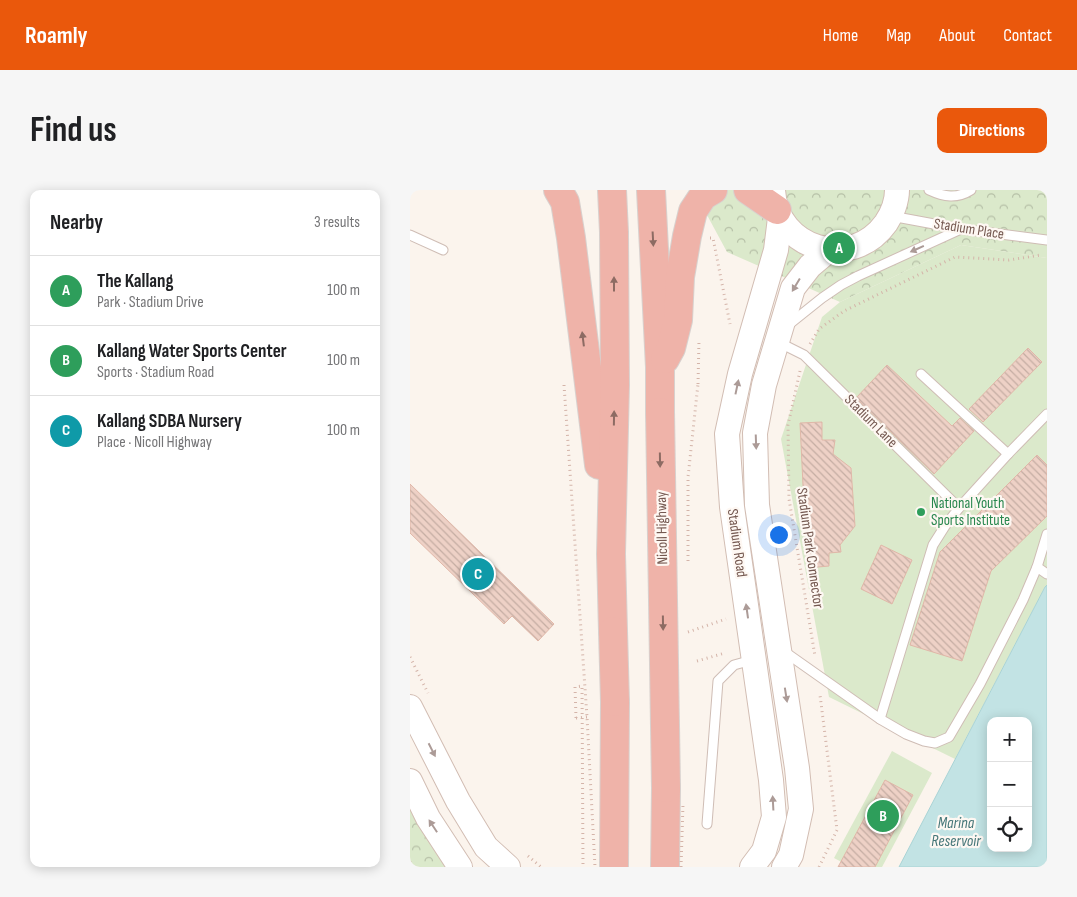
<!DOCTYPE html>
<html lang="en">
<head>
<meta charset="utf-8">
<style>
	body { margin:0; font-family:"Sofia Sans Condensed",sans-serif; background:#f6f6f6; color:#202124 }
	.controls { position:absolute; right:15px; bottom:15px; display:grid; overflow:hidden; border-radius:10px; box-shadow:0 2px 12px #0003 }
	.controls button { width:45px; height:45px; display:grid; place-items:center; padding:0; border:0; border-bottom:1px solid #e0e0e0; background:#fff; color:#202124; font:25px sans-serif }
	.you { position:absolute; left:368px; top:344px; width:18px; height:18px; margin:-12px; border:4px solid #fff; border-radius:50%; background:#1a73e8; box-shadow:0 0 0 8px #1a73e833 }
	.badge { display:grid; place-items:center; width:32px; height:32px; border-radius:50%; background:#ea580c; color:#fff; font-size:16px; font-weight:700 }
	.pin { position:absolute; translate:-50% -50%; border:2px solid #fff; box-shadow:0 1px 5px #0006 }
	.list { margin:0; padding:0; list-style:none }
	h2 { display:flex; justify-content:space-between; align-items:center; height:65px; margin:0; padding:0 20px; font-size:21px }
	h2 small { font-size:16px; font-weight:400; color:#757577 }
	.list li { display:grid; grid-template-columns:32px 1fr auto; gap:15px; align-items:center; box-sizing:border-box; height:70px; padding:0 20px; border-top:1px solid #e0e0e0 }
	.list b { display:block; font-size:19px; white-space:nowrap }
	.list p { margin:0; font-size:16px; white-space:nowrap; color:#757577 }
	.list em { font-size:16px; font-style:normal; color:#757577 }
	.icon { flex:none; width:28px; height:28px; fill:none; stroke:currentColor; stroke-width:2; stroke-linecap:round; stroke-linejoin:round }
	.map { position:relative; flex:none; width:637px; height:677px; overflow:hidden; border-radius:10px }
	header { display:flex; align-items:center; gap:30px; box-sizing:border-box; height:70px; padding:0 25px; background:#ea580c; color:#fff }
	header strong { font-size:24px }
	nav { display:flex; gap:28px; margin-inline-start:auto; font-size:18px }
	.intro { display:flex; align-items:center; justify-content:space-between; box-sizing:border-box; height:120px; padding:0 30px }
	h1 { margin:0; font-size:35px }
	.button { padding:12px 22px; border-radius:10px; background:#ea580c; color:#fff; font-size:18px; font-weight:700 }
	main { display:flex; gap:30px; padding:0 30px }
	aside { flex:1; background:#fff; border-radius:10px; box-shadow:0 2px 12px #0003 }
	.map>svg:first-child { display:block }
	.park { fill:url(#park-crowns) }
	.garden { fill:#dbe9cb }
	.water { fill:#c2e3e4; stroke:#a9d3d5; fill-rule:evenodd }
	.building { fill:url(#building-back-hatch); stroke:#e0b7a8 }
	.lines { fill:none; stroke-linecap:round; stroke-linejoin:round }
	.lane-casing { stroke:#cfbdb5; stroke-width:11 }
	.secondary-casing { stroke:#d2bdb3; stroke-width:26 }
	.highway-casing { stroke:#d8d1ce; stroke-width:30 }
	.path { stroke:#d4b4a9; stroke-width:3; stroke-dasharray:1 4; stroke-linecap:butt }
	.lane { stroke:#fff; stroke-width:9 }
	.secondary { stroke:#fff; stroke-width:24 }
	.highway { stroke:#efb3a9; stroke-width:28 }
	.highway-bridge-casing { stroke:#d8d1ce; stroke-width:30; stroke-linecap:butt }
	.path-bridge { stroke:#d4b4a9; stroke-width:3; stroke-dasharray:1 4; stroke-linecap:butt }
	.highway-bridge { stroke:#efb3a9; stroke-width:28 }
	.oneway { fill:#8d6b63 }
	.oneway2 { fill:#ac9b97 }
	.leisure-dot { fill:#2e9e5b; stroke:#fef8f3; stroke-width:2 }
	.labels { text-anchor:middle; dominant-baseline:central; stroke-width:4.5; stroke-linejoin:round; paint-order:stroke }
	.street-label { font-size:15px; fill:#755951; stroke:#fef8f3 }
	.leisure-label { font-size:15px; fill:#27864d; stroke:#fef8f3; text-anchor:start }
	.water-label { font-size:16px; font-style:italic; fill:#457678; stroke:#fef8f3 }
</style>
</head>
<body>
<header>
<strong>Roamly</strong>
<nav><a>Home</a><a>Map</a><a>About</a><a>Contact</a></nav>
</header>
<div class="intro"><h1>Find us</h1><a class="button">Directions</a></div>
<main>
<aside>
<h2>Nearby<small>3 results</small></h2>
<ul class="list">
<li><span class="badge" style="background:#2e9e5b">A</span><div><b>The Kallang</b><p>Park · Stadium Drive</p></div><em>100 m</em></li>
<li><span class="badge" style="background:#2e9e5b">B</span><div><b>Kallang Water Sports Center</b><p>Sports · Stadium Road</p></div><em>100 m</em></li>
<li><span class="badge" style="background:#0f9aa8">C</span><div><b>Kallang SDBA Nursery</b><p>Place · Nicoll Highway</p></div><em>100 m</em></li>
</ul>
</aside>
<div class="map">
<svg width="637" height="677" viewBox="0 0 637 677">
	<defs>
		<pattern id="park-crowns" width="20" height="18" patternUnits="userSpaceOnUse" patternTransform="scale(1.25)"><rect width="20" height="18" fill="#dbe9cb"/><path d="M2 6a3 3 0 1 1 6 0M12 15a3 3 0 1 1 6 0" fill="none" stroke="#b6c0a7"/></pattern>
		<pattern id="building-back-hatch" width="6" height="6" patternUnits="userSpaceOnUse" patternTransform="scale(1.25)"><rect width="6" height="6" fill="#eed1c6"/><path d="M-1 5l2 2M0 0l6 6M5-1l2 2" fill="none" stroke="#c5ada3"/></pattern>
	</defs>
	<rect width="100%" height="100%" fill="#fbf4ed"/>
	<g class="park">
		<polygon points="286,0 637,0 637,68 551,55 430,112 317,62 290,12"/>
		<polygon points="0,598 3,605 35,677 0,677"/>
	</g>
	<g class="garden">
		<polygon points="551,55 637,68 637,395 635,397 545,569 419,507 371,249 412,127 430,112"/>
		<polygon points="482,561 522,583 472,677 441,677 424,668"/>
	</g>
	<path class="water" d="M 637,395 L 637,677 L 489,677 L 635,397 ZM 581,531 L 618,531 L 618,658 L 581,658 Z"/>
	<g class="building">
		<polygon points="618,158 632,172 573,232 559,219"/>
		<polygon points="477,175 542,236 550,228 564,241 524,284 446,208"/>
		<polygon points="412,232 412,250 425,250 423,264 441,278 445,336 430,355 431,362 419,363 419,376 397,378 390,233"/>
		<polygon points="627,265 637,275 637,326 581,381 552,471 500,455 530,362"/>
		<polygon points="0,294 144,434 128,451 102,426 94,434 0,343"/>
		<polygon points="471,355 502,370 482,414 451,399"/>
		<polygon points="475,590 503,605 465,677 428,677"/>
	</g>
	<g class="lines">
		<g class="lane-casing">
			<g id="lane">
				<path d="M 519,0 C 534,7 547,9 561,0"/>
				<polyline points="481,26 551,39 637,50"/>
				<polyline points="0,45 33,60"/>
				<polyline points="377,136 412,108 431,95 448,86 551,39"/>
				<polyline points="368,152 394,165 549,318"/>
				<polyline points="511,184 598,264"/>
				<polyline points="627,377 637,344"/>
				<polyline points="372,460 470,529 496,544 514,551 525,553 539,547 570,494 613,410 627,377 637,384"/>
				<polyline points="470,529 523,355 535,336 549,318 598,264 637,224"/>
				<polyline points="297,634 308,491 324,475 342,470"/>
			</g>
		</g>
		<g class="secondary-casing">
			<g id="secondary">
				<path d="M 363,0 C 366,59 441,82 476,33 C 482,24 487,11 487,0"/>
				<polyline points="0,517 48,611 76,657 98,677"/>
				<polyline points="0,591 18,628 50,677"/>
				<polyline points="342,677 354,661 364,627 361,590 322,317 317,244 330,184 366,60 370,28"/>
				<polyline points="374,677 381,665 391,619 387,578 347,315 345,243 354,195 383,98 400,76 419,60"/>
			</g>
		</g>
		<g class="highway-casing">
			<g id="highway">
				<polyline points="148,0 155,12 161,48 189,275"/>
				<polyline points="202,0 204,42 205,195 201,364 203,441"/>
				<polyline points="241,0 250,177 250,222"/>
				<polyline points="338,0 367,20"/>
				<polyline points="255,169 261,158 268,130 270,87 277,46 283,21 293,6 303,0"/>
				<polyline points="204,677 205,512"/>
				<polyline points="255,677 256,598"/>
			</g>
		</g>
		<g class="path">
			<polyline points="300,48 303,48 320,134"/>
			<polyline points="400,154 409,139 434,121 545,67 599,70 631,65"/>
			<polyline points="390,181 378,235 379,309 405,466"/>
			<polyline points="288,194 289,150"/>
			<polyline points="278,442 316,429"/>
			<polyline points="0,467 18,503"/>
			<polyline points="287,471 315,463"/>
			<polyline points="166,528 165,497 172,496 173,677"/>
			<polyline points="118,666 131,677"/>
			<polyline points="0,672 3,677"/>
			<polyline points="409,677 427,640 410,505"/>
		</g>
		<use href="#lane" class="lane"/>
		<use href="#secondary" class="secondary"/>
		<use href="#highway" class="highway"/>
		<g class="highway-bridge-casing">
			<g id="highway-bridge">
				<polyline points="250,222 256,598"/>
				<polyline points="203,441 205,512"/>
			</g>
		</g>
		<g class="path-bridge">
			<polyline points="154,195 177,527 185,677"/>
			<polyline points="278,371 278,287 288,194"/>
			<polyline points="166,528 177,527"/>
			<polyline points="271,677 273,614"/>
		</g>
		<use href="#highway-bridge" class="highway-bridge"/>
	</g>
	<defs><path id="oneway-solid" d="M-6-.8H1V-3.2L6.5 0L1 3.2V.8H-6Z" transform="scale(1.25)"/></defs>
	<g class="oneway">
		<use href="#oneway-solid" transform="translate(243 49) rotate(87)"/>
		<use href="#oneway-solid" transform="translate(204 94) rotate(-90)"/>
		<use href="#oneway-solid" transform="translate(173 149) rotate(-97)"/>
		<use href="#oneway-solid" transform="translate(204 228) rotate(-89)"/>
		<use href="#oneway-solid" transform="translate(250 270) rotate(89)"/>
		<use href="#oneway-solid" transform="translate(253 433) rotate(89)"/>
	</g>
	<g class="oneway2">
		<use href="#oneway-solid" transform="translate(507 59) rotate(156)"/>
		<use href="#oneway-solid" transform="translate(386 95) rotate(121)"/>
		<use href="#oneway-solid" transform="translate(327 197) rotate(-78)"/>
		<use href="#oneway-solid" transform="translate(346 252) rotate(88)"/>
		<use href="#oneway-solid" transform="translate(337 421) rotate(-98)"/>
		<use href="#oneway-solid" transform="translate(376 505) rotate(81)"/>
		<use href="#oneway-solid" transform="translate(22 560) rotate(63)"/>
		<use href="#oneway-solid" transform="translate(363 613) rotate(-93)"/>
		<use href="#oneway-solid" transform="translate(23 636) rotate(-123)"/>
	</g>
	<circle class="leisure-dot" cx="511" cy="322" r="5"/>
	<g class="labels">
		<g class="street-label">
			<text transform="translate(559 39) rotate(9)">Stadium Place</text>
			<text transform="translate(461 231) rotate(45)">Stadium Lane</text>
			<text transform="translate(252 338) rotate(-91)">Nicoll Highway</text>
			<text transform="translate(327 353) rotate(82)">Stadium Road</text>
			<text transform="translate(400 358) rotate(82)">Stadium Park Connector</text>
		</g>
		<g class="leisure-label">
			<text x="521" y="313">National Youth<tspan x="521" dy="17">Sports Institute</tspan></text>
		</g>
		<g class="water-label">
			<text x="546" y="633">Marina<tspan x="546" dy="18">Reservoir</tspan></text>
		</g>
	</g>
</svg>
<div class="controls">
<button>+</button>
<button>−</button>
<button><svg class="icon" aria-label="locate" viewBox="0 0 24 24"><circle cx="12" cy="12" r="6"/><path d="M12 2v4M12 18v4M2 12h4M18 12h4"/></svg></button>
</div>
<div class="you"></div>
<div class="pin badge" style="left:429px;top:58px;background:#2e9e5b">A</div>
<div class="pin badge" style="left:473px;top:626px;background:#2e9e5b">B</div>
<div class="pin badge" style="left:68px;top:384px;background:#0f9aa8">C</div>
</div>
</main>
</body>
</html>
